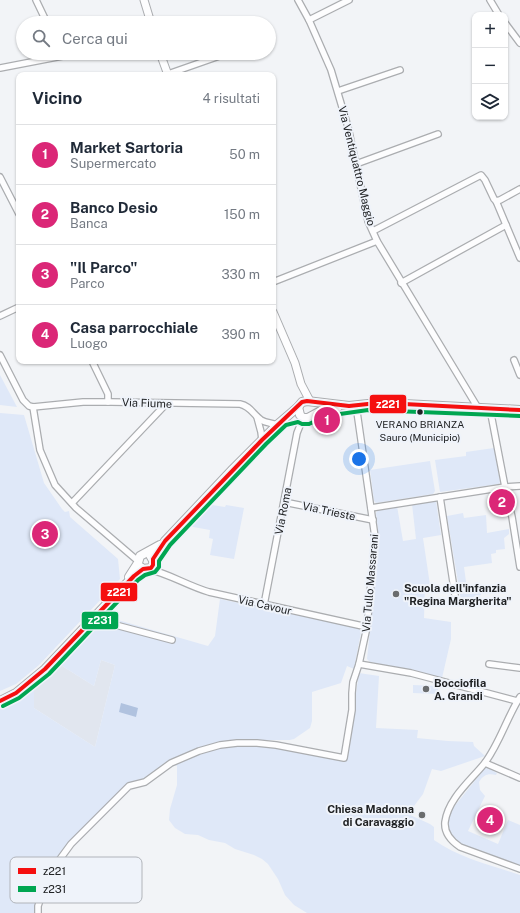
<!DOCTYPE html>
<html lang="it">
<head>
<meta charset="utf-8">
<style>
	body { margin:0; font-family:"Public Sans",sans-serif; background:#f6f6f7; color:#1f2937 }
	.controls { position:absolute; right:12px; top:12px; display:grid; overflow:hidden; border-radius:8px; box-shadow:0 1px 3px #0004 }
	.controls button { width:36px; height:36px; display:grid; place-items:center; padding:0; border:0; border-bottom:1px solid #e0e1e3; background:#fff; color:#1f2937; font:20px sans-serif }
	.you { position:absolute; left:359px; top:459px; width:14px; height:14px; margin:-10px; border:3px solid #fff; border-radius:50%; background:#1a73e8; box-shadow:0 0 0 6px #1a73e833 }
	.badge { display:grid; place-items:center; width:26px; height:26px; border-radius:50%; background:#db2777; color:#fff; font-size:13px; font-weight:700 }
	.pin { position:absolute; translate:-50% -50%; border:2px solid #fff; box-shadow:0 1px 4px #0006 }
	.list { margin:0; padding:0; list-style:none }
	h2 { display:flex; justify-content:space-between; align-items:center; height:52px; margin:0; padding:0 16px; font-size:17px }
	h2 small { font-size:13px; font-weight:400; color:#747a83 }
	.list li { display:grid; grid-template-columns:26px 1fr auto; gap:12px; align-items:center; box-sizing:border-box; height:60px; padding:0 16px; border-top:1px solid #e0e1e3 }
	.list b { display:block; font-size:15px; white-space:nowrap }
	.list p { margin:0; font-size:13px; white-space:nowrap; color:#747a83 }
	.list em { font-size:13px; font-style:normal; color:#747a83 }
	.icon { flex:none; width:22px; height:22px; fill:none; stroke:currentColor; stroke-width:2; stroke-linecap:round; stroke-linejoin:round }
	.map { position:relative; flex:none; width:520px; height:913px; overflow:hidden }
	.search { position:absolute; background:#fff; box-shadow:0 1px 3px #0004; left:16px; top:16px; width:260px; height:44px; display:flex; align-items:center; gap:10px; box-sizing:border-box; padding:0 14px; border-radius:22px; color:#747a83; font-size:15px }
	.panel { position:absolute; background:#fff; box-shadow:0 1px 3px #0004; left:16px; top:72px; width:260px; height:292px; border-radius:8px }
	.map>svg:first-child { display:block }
	.built { fill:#e1e6ef }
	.green { fill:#dfe8f8 }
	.water { fill:#b0c2df }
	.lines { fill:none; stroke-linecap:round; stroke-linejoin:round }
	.minor-casing { stroke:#abadb0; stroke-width:8 }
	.tertiary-casing { stroke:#abadb0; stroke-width:9 }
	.secondary-casing { stroke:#abadb0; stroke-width:10 }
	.minor { stroke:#fdfdfe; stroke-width:5.5 }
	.tertiary { stroke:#fdfdfe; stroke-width:7 }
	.secondary { stroke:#fdfdfe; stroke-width:8 }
	.bus-1-casing { stroke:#eff3fa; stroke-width:7 }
	.bus-2-casing { stroke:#eff3fa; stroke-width:7 }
	.bus-1 { stroke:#f50f0f; stroke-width:4 }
	.bus-2 { stroke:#00a651; stroke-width:4 }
	.bus-dot { fill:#202224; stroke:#eff3fa; stroke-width:1.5 }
	.poi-dot { fill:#6a6c6e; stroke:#eff3fa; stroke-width:1.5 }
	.labels { text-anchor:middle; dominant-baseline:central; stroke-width:4; stroke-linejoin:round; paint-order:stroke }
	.bus-label { font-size:10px; fill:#202224; stroke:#eff3fa }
	.street-label { font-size:11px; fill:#202224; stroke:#eff3fa }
	.poi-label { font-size:11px; font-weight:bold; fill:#202224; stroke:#eff3fa; text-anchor:start }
	.key { fill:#eff3fa; stroke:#b1b4ba; stroke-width:1 }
	.key-label { font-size:11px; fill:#202224 }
	.line-badge { stroke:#eff3fa; stroke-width:1.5 }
	.badge-label { font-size:11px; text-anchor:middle; font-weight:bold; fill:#fff }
</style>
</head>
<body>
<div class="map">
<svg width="520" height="913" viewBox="0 0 520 913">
	<rect width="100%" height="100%" fill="#f2f4f7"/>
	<polygon class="built" points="101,660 115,665 95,747 34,708 34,689 59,664 94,686"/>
	<g class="green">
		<polygon points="0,375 17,407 0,405"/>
		<polygon points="0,413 24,415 44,483 62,509 65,512 69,511 70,517 118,559 120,579 39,665 16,684 0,691"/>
		<polygon points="494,448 500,482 499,484 440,492 435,460 466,456 466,452"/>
		<polygon points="430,461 435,491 433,494 376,503 374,501 370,470"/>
		<polygon points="436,501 441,535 423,538 430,585 425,585 424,618 451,622 451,639 442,678 370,662 367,659 379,539 376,513 379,509 397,506 403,541 416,539 412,504"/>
		<polygon points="212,505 225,507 226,505 244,508 234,559 210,555 213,539 209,538 210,530 193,527 191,526"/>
		<polygon points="463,513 464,518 486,515 487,533 509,529 509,534 504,538 505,549 496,550 496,553 491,554 492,563 464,567 467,589 480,588 481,595 461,600 447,516"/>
		<path d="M 220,599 L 359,628 L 361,632 L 354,669 L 347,666 L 341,683 L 312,692 L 312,721 L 310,728 L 294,739 L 290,740 L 249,740 L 220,743 L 264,746 L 295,750 L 346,761 L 359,673 L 379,676 L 376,728 L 418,730 L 417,738 L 448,741 L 473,742 L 474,746 L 485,756 L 441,771 L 432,769 L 423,794 L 408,814 L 430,824 L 434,827 L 434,840 C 459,858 491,865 520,875 L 520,913 L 307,913 L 294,905 L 285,895 L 278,879 L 268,864 L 262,859 L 254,855 L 235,849 L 225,843 L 209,840 L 198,835 L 185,834 L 175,828 L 169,820 L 170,809 L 177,785 L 177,766 L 171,763 L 145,782 L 129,786 L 71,844 L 44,889 L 38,913 L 0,913 L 0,709 C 12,703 21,693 34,689 L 34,708 L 95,747 L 115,665 L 101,660 L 94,686 L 59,664 L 104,616 L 208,646 L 215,636 Z"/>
		<polygon points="413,685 438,686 438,694 413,693"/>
		<path d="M 486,767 L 497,773 L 496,775 C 488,773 483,775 479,782 L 480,790 L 485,796 L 468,831 L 498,844 L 508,820 L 520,825 L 520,866 C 504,860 458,847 450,835 C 446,826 449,816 453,808 Z"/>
	</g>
	<polygon class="water" points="121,703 138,708 136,717 119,712"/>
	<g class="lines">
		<g class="minor-casing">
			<g id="minor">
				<polyline points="36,0 47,23"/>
				<polyline points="298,0 309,20 331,70 348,127 368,221 377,241 478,408"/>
				<polyline points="490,0 499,15"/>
				<polyline points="309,20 349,0"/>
				<polyline points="505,23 520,43"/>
				<polyline points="0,68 78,53"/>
				<polyline points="168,74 228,53"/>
				<polyline points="338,91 400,70"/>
				<polyline points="356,164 438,134"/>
				<polyline points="0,177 19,214"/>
				<polyline points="496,201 500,200 520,189"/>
				<polyline points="373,231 481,175 485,180 494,199 496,201 520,258"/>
				<polyline points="273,282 377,241"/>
				<polyline points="401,283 506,225"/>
				<polyline points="0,316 19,307"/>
				<polyline points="0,355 23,400 29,406 33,407"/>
				<polyline points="514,360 520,375"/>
				<polyline points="92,361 108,394 108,402"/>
				<path d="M 33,407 L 83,402 L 111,402 L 240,404 C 250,406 253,414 261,420 C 266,423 272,423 277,425"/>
				<polyline points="33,407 40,450 55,485 76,508 138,561"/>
				<polyline points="490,409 505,487 512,517 520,567"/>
				<polyline points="257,417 261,432 262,440"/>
				<polyline points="440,497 455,595"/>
				<polyline points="284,502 373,520"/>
				<polyline points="72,503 166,404"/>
				<polyline points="371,508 505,487 520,486"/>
				<path d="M 148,569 C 170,574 188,586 209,592 L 367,627"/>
				<polyline points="264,605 297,433 303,418"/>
				<polyline points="93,619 172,640"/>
				<polyline points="359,664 411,673 517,701"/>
				<polyline points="489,664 520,668"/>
				<path d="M 520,697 C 507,717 499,745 484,764 C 470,781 448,799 445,822 C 444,833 451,841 460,847 L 520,869"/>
				<polyline points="485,763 520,778"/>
				<polyline points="38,913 38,906 44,889 60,859 71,844 129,786 145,782 171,763 199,751 220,745 237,743 257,743 276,745 344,758 352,710 352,693 353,682 359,664 367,627 375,537 356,405"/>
			</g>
		</g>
		<g class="tertiary-casing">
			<g id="tertiary">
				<polyline points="144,0 151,23"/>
				<polyline points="160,53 168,75"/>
				<polyline points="273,312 295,363 301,384 310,401"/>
			</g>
		</g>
		<g class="secondary-casing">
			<g id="secondary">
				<polyline points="298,407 300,415 303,418 308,418 319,412 337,408"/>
				<polyline points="153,559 165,541 233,469 277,425 298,407 302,402 307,401 349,406 368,404 404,404 520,410"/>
				<polyline points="139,566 143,569 151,568 154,562 150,555"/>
				<polyline points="129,577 138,563 140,556 160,545"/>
				<polyline points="0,701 16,693 45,669 121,589 134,576 143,569"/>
			</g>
		</g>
		<use href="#minor" class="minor"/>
		<use href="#tertiary" class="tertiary"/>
		<use href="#secondary" class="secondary"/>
		<g class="bus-1-casing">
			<polyline id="bus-1" points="0,701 16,693 45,669 134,576 143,569 151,568 153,565 153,559 165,541 262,440 302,402 307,401 349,406 368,404 404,404 520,410"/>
		</g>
		<g class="bus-2-casing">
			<polyline id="bus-2" points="3,706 19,698 49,674 138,580 145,575 155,572 159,567 159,561 170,545 266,444 286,425 298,422 302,424 309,424 326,416 368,410 520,416"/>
		</g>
		<use href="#bus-1" class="bus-1"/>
		<use href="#bus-2" class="bus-2"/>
	</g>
	<circle class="bus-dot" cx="420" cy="412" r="3.5"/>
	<g class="poi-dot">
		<circle cx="396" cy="594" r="4"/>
		<circle cx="426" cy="689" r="4"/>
		<circle cx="422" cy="815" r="4"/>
	</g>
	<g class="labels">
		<g class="bus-label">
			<text x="420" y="424">VERANO BRIANZA<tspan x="420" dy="13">Sauro (Municipio)</tspan></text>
		</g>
		<g class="street-label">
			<text transform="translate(357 166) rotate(76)">Via Ventiquattro Maggio</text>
			<text transform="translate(147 403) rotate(2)">Via Fiume</text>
			<text transform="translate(283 511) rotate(-79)">Via Roma</text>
			<text transform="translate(329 511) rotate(12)">Via Trieste</text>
			<text transform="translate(370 583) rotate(-85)">Via Tullo Massarani</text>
			<text transform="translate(265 605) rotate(13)">Via Cavour</text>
		</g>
		<g class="poi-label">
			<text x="404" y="588">Scuola dell'infanzia<tspan x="404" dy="13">"Regina Margherita"</tspan></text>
			<text x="434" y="683">Bocciofila<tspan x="434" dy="13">A. Grandi</tspan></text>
			<text x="414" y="809" text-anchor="end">Chiesa Madonna<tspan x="414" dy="13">di Caravaggio</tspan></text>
		</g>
	</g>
	<rect x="10" y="857" width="132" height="46" rx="6" class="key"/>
	<rect x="18" y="868" width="18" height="6" fill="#f50f0f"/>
	<rect x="18" y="886" width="18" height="6" fill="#00a651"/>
	<g class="key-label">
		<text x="43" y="875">z221</text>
		<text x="43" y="893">z231</text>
	</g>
	<g class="line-badge">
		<rect x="369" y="394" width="38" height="20" rx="4" fill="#f50f0f"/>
		<rect x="100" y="582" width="38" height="20" rx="4" fill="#f50f0f"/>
		<rect x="81" y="611" width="38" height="19" rx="4" fill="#00a651"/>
	</g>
	<g class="badge-label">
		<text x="388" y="408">z221</text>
		<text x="119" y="596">z221</text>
		<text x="100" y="624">z231</text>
	</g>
</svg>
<div class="controls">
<button>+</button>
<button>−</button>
<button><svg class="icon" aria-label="layers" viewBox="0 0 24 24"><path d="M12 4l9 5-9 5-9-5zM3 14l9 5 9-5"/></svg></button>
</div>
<div class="you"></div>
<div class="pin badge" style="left:327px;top:420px">1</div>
<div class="pin badge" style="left:502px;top:502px">2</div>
<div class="pin badge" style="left:45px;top:534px">3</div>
<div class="pin badge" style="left:490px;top:820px">4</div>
<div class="search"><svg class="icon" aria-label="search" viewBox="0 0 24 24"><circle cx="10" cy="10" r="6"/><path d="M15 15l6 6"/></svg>Cerca qui</div>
<section class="panel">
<h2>Vicino<small>4 risultati</small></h2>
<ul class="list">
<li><span class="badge">1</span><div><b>Market Sartoria</b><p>Supermercato</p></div><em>50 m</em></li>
<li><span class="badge">2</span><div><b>Banco Desio</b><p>Banca</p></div><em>150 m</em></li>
<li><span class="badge">3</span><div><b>&quot;Il Parco&quot;</b><p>Parco</p></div><em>330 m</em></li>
<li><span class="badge">4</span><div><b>Casa parrocchiale</b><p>Luogo</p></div><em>390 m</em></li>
</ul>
</section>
</div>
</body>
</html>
